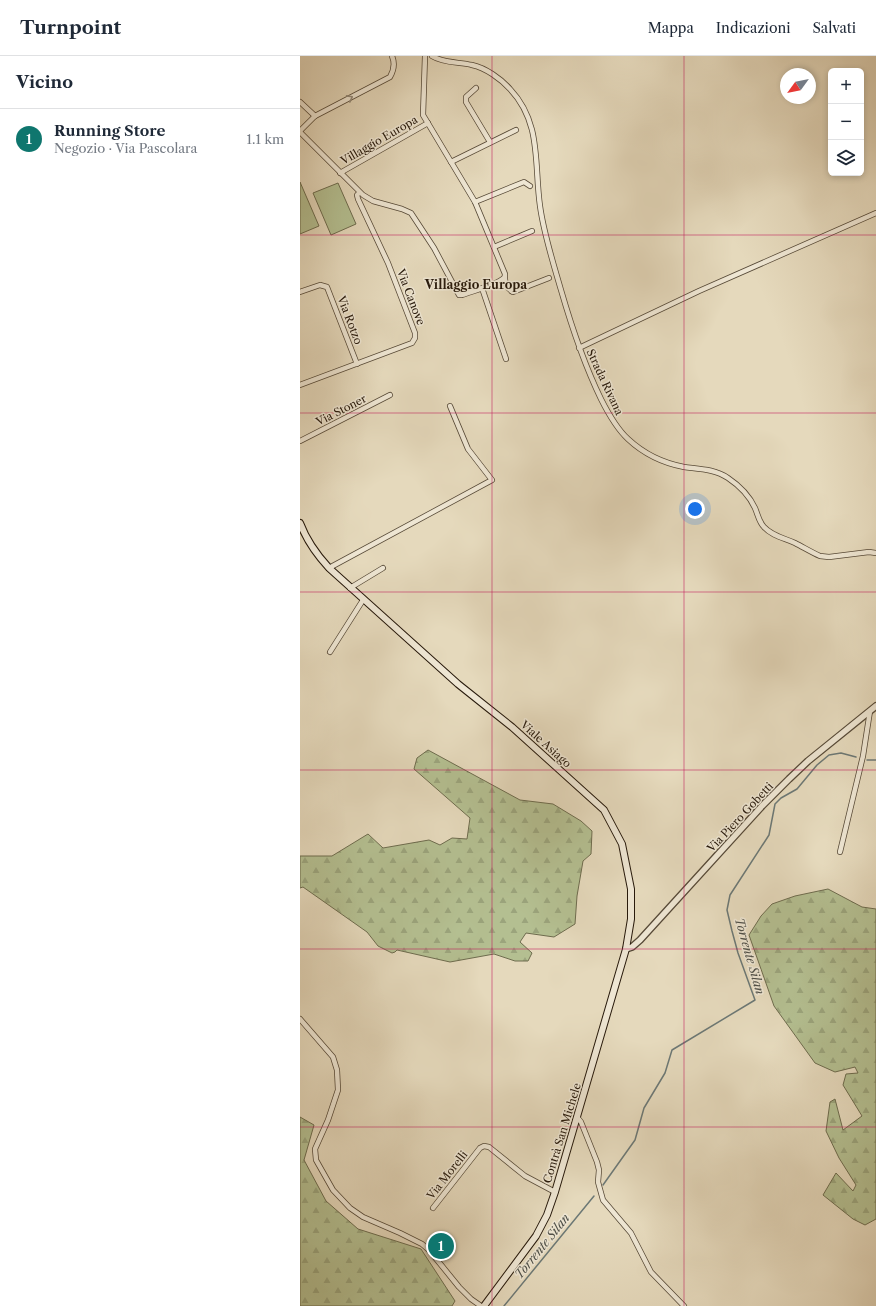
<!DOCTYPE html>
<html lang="it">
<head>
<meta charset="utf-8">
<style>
	body { margin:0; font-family:"Libre Caslon Text",serif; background:#f6f6f7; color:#1f2937 }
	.controls { position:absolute; right:12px; top:12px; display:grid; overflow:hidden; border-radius:6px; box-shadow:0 2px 6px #0003 }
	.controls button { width:36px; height:36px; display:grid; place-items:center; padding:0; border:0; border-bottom:1px solid #e0e1e3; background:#fff; color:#1f2937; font:20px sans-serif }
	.compass { position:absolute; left:480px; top:12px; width:36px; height:36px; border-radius:50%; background:#fff; box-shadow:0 2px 6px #0003; rotate:237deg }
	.you { position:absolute; left:395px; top:453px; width:14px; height:14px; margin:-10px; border:3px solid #fff; border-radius:50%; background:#1a73e8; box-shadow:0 0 0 6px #1a73e833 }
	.badge { display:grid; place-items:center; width:26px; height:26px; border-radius:50%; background:#0f766e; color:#fff; font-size:13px; font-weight:700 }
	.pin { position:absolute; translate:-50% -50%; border:2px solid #fff; box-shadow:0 1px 4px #0006 }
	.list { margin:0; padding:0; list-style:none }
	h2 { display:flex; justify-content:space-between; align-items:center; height:52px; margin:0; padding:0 16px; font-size:17px }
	h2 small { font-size:13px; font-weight:400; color:#747a83 }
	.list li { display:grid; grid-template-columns:26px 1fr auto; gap:12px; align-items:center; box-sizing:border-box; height:60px; padding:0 16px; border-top:1px solid #e0e1e3 }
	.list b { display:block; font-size:15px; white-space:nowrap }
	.list p { margin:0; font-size:13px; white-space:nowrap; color:#747a83 }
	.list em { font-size:13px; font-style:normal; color:#747a83 }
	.icon { flex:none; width:22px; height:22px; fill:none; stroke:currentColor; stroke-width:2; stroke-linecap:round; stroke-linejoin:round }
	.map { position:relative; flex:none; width:576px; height:1250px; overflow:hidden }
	header { display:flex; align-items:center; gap:24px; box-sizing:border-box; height:56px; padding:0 20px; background:#fff; border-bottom:1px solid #e0e1e3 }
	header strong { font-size:19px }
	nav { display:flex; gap:22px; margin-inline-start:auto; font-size:14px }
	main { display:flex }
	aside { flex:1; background:#fff }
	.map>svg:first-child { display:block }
	.green { fill:#b4bf91; stroke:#6e6c4e }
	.forest { fill:url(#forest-firs); stroke:#6e6c4e }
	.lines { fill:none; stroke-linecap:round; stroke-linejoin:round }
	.stream { stroke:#6c7875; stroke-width:1.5 }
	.minor-casing { stroke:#564937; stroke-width:6 }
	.tertiary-casing { stroke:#564937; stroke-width:8 }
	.secondary-casing { stroke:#27190b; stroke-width:8 }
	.minor { stroke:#eee6d3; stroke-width:4.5 }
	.tertiary { stroke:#eee6d3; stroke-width:5.5 }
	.secondary { stroke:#eee6d3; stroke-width:6 }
	.oneway { stroke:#948a79 }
	.grid { fill:none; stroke:#c2185b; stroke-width:1; stroke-opacity:0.55 }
	.labels { text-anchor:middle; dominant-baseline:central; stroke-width:3; stroke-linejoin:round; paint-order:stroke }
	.street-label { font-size:11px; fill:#27190b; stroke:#eee6d3 }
	.neighbourhood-label { font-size:12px; font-weight:bold; fill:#27190b; stroke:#eee6d3 }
	.water-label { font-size:12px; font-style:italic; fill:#4f5049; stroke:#eee6d3 }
</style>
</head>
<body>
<header>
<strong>Turnpoint</strong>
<nav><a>Mappa</a><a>Indicazioni</a><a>Salvati</a></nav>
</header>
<main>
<aside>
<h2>Vicino<small></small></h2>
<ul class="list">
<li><span class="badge">1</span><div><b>Running Store</b><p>Negozio · Via Pascolara</p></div><em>1.1 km</em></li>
</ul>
</aside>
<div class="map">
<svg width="576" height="1250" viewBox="0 0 576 1250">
	<defs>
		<pattern id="forest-firs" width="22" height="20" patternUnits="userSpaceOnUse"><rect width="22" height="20" fill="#b4bf91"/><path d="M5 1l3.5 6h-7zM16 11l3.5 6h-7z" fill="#9ba47c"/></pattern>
	</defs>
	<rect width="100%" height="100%" fill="#e5d9bc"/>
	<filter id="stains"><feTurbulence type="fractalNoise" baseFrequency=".005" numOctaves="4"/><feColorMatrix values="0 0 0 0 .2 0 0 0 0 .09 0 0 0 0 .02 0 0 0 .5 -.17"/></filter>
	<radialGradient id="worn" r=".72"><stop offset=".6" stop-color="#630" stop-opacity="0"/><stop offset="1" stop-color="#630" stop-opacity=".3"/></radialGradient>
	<g class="green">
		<polygon points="0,126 19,170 0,178"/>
		<polygon points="38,127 56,168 31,179 13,137"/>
	</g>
	<g class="forest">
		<polygon points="128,694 220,744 253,748 281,765 292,775 291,798 283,805 277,840 275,868 254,881 226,877 220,886 232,897 228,905 215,905 194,898 150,906 97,894 95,896 92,897 78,890 67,876 3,831 0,832 0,800 32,800 68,778 83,792 129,784 140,789 152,782 167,783 170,762 114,713 117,702"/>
		<polygon points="528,833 562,851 576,853 576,1163 565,1169 553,1163 523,1139 536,1117 553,1135 556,1129 539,1102 526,1075 530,1046 535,1043 543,1074 562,1060 543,1029 546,1018 558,1017 555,1011 535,1016 515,1007 474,950 449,879 461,860 472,848 495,840"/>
		<polygon points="0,1061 14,1069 4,1104 26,1145 58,1173 121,1193 155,1245 152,1250 0,1250"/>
	</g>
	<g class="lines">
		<g class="stream">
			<polyline points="567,704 576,704"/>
			<polyline points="303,1129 335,1084 344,1052 365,1017 372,994 455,944 438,897 432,875 427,854 430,839 469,779 475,748 481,742 497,733 517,709 529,699 541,697 556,701"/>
			<polyline points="204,1250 294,1140"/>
		</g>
		<g class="minor-casing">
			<g id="minor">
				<path d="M 125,0 L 123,59 L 175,146 L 205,218 C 204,225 207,233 213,236 L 249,222"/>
				<path d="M 132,0 C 143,7 159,6 172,9 C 186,12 201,23 210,33 C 242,67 234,108 240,150 C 244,179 253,206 261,234 C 272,272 284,308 301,343 C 308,357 316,372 328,383 C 344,398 363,407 384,411 C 399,413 415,413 428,422 C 440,430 449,439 455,452 C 458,459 459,466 464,471 C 472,480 484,482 495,487 C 503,491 511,496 520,500 L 529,501 L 569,496 L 576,497"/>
				<polyline points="176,32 166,41 166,46 190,86"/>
				<polyline points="0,46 15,60"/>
				<path d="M 0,75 L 15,60 L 90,21 C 94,14 95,7 92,0"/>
				<path d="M 0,76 L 63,139 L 73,145 L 102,153 L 111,157 L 134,192 L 159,239 L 162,239 C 173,235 196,229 204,222"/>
				<polyline points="151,106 216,74"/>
				<polyline points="40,117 128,67"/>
				<polyline points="175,146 224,126 230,130"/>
				<polyline points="194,191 232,175"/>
				<polyline points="182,232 206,303"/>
				<polyline points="0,236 20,229 27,231 57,308"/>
				<polyline points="279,292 399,235 576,157"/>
				<polyline points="0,329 112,287 115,282 115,277 88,207 58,143 57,139 59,137"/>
				<polyline points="0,385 90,339"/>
				<polyline points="29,512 192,424 168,393 150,350"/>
				<polyline points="50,532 83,512"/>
				<polyline points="30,596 63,544"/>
				<polyline points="540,796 563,700 570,655"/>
				<polyline points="0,963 33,1001 37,1014 38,1034 28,1064 15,1093 16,1104 33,1134 50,1152 63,1161 100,1177 122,1188 129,1194 159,1231 171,1243 181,1250"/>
				<polyline points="277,1061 281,1066 297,1106 299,1114 298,1126 303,1144 331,1177 351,1216 384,1250"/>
				<polyline points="133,1152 180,1092 184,1090 189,1091 225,1120 255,1136"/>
			</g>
		</g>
		<g class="tertiary-casing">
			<polyline id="tertiary" points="326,893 332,891 340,884 462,750 489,723 508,705 576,650"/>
		</g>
		<g class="secondary-casing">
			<path id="secondary" d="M 0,467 C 6,483 17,499 29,512 L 158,628 L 212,671 L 304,754 L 322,788 L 331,833 L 331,863 L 326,893 L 255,1136 L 247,1159 L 236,1180 L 184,1250"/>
		</g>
		<use href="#minor" class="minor"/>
		<use href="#tertiary" class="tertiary"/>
		<use href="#secondary" class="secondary"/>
	</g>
	<defs><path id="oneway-chevron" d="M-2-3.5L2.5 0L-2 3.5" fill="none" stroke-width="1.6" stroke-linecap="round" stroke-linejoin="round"/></defs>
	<use class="oneway" href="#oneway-chevron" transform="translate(50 42) rotate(-28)"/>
	<path class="grid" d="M 192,0 L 192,1250M 384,0 L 384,1250M 0,179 L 576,179M 0,357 L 576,357M 0,536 L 576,536M 0,714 L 576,714M 0,893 L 576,893M 0,1071 L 576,1071"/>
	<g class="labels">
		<g class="street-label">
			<text transform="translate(79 84) rotate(-30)">Villaggio Europa</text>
			<text transform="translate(111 241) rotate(69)">Via Canove</text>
			<text transform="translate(50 264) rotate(69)">Via Rotzo</text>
			<text transform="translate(305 326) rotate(65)">Strada Rivana</text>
			<text transform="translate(41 354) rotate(-27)">Via Stoner</text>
			<text transform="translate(246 688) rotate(42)">Viale Asiago</text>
			<text transform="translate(440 761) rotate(-47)">Via Piero Gobetti</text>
			<text transform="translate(262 1077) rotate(-73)">Contrà San Michele</text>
			<text transform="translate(147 1119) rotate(-52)">Via Morelli</text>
		</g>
		<g class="neighbourhood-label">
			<text x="176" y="228">Villaggio Europa</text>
		</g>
		<g class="water-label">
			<text transform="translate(450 900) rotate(74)">Torrente Silan</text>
			<text transform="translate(242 1190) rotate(-51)">Torrente Silan</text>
		</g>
	</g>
	<rect width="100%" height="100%" filter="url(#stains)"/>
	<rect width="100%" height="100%" fill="url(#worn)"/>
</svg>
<div class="controls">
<button>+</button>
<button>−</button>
<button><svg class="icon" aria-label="layers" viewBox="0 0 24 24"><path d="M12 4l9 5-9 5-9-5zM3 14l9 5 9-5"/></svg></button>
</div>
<svg class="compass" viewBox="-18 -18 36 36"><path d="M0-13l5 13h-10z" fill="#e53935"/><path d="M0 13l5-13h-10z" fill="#747a83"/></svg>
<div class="you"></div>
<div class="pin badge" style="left:141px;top:1190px">1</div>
</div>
</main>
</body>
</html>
